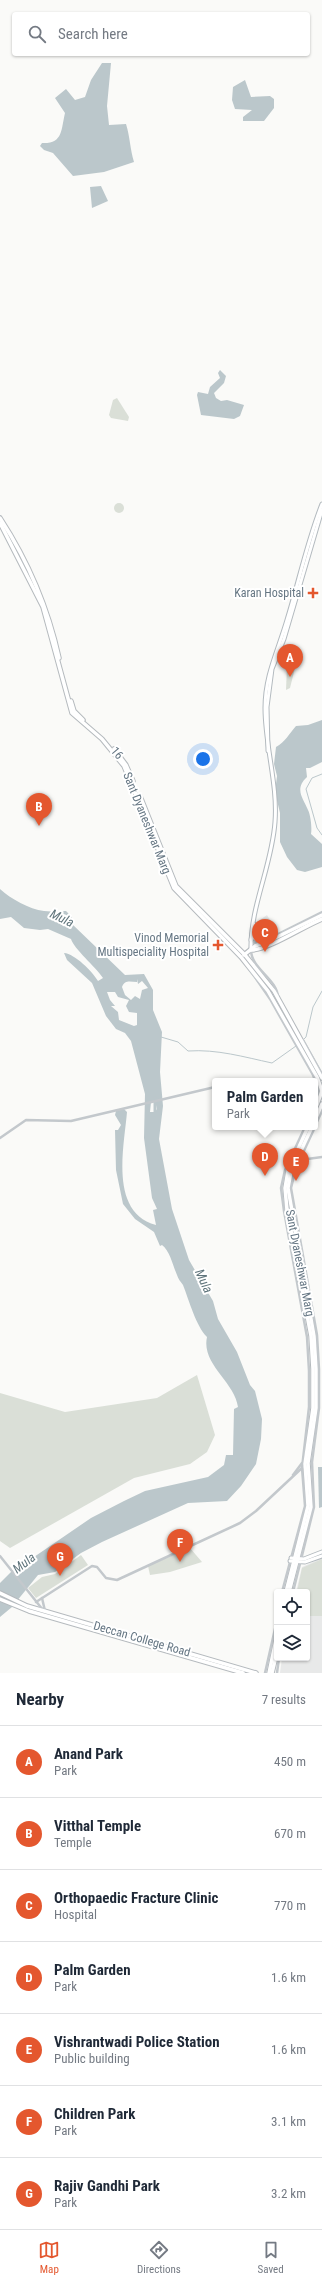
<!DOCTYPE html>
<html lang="en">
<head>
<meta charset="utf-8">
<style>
	body { margin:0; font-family:"Roboto Condensed",sans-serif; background:#f6f6f7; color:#1f2937 }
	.controls { position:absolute; right:12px; bottom:12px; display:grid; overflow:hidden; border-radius:4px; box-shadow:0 1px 3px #0004 }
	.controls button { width:36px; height:36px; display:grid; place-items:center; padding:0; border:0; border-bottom:1px solid #e0e1e3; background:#fff; color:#1f2937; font:20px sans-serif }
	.you { position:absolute; left:203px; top:759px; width:14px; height:14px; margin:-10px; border:3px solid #fff; border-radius:50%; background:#1a73e8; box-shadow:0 0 0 6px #1a73e833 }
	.badge { display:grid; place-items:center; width:26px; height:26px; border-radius:50%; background:#e4572e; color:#fff; font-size:13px; font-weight:700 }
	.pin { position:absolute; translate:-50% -33px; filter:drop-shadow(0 1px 2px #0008) }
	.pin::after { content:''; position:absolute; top:21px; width:14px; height:12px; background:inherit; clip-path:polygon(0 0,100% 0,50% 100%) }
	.popup { position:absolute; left:212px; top:1078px; width:106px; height:52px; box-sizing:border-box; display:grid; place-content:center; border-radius:4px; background:#fff; filter:drop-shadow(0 1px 3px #0005); font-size:13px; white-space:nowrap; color:#747a83 }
	.popup b { font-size:15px; color:#1f2937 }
	.popup::after { content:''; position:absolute; left:50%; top:100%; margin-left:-8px; border:8px solid transparent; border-top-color:#fff }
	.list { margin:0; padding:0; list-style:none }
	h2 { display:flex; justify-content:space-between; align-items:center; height:52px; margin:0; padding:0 16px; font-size:17px }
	h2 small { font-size:13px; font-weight:400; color:#747a83 }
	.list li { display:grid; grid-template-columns:26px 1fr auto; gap:12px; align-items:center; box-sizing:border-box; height:72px; padding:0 16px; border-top:1px solid #e0e1e3 }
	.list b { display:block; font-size:15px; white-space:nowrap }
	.list p { margin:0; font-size:13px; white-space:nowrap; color:#747a83 }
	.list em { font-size:13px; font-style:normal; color:#747a83 }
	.icon { flex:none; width:22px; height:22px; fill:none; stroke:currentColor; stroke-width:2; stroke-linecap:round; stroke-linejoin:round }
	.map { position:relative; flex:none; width:322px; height:1673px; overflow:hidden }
	.search { position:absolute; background:#fff; box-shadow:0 1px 3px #0004; left:12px; right:12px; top:12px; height:44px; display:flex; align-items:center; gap:10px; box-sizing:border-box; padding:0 14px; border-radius:4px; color:#747a83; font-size:15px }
	.sheet { height:556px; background:#fff }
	nav { display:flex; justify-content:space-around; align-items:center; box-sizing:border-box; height:56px; border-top:1px solid #e0e1e3; background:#fff; font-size:11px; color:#747a83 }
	nav a { display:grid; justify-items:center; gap:2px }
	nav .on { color:#e4572e }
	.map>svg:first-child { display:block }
	.built { fill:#e8e9e9 }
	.green { fill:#dadfd7 }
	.water { fill:#bbc7cb; fill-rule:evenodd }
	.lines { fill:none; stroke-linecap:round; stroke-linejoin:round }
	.stream { stroke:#bbc7cb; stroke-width:1 }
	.river { stroke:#bbc7cb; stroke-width:3 }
	.secondary-casing { stroke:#b3babf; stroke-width:5 }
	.primary-casing { stroke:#b5babe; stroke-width:5.5 }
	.tertiary { stroke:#c3c8cc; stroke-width:2.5 }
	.secondary { stroke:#fff; stroke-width:3 }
	.primary { stroke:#fff; stroke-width:3.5 }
	.poi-dot { fill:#e4572e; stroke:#fff; stroke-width:1.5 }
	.labels { text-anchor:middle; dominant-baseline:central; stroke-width:4; stroke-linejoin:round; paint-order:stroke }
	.poi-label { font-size:12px; fill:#657683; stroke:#fff; text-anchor:end }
	.street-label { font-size:12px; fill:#657683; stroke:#fff }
	.water-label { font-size:13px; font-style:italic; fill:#60757c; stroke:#fff }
</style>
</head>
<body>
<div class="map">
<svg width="322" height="1673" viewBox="0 0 322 1673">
	<rect width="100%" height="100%" fill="#fafaf8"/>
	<g class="built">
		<polygon points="267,915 277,932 255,940 257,922"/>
		<polygon points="322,1558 322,1673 280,1673 282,1658 307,1658 307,1592 296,1592 302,1567"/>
	</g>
	<g class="green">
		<polygon points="117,398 129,417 128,421 111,418 109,415 113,400"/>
		<circle cx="119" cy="508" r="5"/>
		<polygon points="296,664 290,688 286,690 287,666"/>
		<polygon points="197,1375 215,1435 207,1452 190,1464 134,1478 10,1548 0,1541 0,1393 65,1412 157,1398"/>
		<polygon points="190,1548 202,1562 170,1572 150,1575 148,1566"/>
		<polygon points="81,1555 88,1565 36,1598 28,1588 42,1577 55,1574"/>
		<polygon points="322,1559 322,1616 310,1616 307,1632 307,1592 297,1592 302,1568"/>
	</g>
	<g class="water">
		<path d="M 102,63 L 111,63 L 107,106 L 109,125 L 126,124 C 130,137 130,149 134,162 L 104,172 L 73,176 L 53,153 L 44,150 L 40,146 L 42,143 C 63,144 61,130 65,113 L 55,98 L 66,89 L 75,100 L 85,97 L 91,80 Z"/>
		<polygon points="245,80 251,97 270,96 274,99 274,108 264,121 243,121 243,117 252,110 235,109 232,100 233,87"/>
		<polygon points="101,186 108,201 92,208 90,187"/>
		<polygon points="220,370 226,376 224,383 214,393 216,398 221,401 227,400 244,405 240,416 234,419 201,415 197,395 198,392 208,394 210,387 220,378 218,373"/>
		<path d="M 322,720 L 322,762 L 310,768 L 306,768 L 307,777 C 294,789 303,798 308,810 C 311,816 312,829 311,834 L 322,844 L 322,867 L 305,872 L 297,870 L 287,857 L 280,842 L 280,813 L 275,792 L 277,776 L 274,764 L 276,747 C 285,742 289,734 296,726 L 308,725 Z"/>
		<path d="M 0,889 C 11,899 29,909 44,911 C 51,912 59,911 66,911 L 72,917 L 72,924 L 125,975 L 144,974 L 153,990 L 153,1010 L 162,1032 L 160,1072 L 163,1106 L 159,1139 L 172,1209 L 189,1260 L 213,1301 L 218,1319 L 237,1352 L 250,1385 L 255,1391 L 262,1419 L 261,1439 L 256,1464 L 241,1486 L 227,1501 L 188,1503 L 102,1542 L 81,1553 L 55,1572 L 38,1575 L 12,1607 L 0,1617 L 0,1583 L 16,1567 L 34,1557 L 91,1518 L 124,1501 L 145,1491 L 208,1477 L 224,1465 L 226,1455 L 233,1455 L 234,1409 L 238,1407 C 235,1382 201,1364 207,1337 C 196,1326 189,1300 183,1285 C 181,1282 178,1279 177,1275 C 173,1266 170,1251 162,1245 L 160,1246 L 154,1232 L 135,1219 L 123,1204 L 116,1170 L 115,1130 L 118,1130 L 121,1125 L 115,1115 L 116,1111 L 124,1109 L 127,1112 C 124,1148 109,1212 156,1225 L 153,1210 L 157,1209 L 152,1198 L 144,1138 L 145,1094 L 131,1041 L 125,1033 L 116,1029 L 106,1016 L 92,983 L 67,960 L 64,953 C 75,954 92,971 98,981 L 103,978 C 95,966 74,949 71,939 L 48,929 L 40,930 L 24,928 L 11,917 L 0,919 ZM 137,979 L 138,984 L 142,981 L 148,988 L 142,990 L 140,999 L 135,996 L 131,1000 L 125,995 L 122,987 C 125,979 131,982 137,982 ZM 107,992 L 115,992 L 118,997 L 129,1000 L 126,1006 L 129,1012 L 137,1013 L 137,1025 L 134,1026 L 119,1020 L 118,1012 L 111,1006 L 115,1006 L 110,1000 ZM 155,1101 L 157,1109 L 155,1112 L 150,1112 L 151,1102 Z"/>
		<polygon points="318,1467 322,1467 322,1507 319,1508"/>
	</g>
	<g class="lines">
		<g class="stream">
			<polyline points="322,774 312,778 306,789 317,828 322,835"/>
			<path d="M 161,1037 L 178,1042 L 188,1051 C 217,1049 244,1057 272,1063 L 296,1046"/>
			<polyline points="303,1040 306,1037 313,1007 322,991"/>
		</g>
		<polyline class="river" points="155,1098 155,1115"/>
		<g class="secondary-casing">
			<g id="secondary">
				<polyline points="268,751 267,707 272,669 284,639 322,510"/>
				<polyline points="253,937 259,942"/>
				<polyline points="251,940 254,924"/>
				<path d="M 251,950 C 250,906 272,866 275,822 C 278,785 265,746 265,708 C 265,675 278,651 287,620 C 299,581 307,542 322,504"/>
				<polyline points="291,1558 304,1559 322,1552"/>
				<polyline points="290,1561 305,1562 322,1556"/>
			</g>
		</g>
		<g class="primary-casing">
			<g id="primary">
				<path d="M 0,518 C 28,561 48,608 59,658"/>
				<polyline points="0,523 43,607 72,713 102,739 124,766 174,888 241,957 268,991 317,1077 322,1091 315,1110"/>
				<polyline points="71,701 74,711 83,720"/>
				<polyline points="114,749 126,765 133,781"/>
				<polyline points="140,796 176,886 245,955 274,991 322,1078"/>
				<path d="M 251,950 C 268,950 304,926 322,919"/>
				<polyline points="244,955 255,946 271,940 322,915"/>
				<polyline points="315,1120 322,1104"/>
				<polyline points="286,1592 308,1506 305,1464 313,1408 313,1369 311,1336 287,1210 285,1188 288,1171 308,1127"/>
				<polyline points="289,1592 311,1507 308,1463 316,1408 316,1369 314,1336 288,1188 291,1172 312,1127"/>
				<polyline points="0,1593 27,1606 256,1673"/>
				<polyline points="0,1599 29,1611 243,1673"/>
				<polyline points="269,1673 277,1635"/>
				<polyline points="272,1673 277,1652"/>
			</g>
		</g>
		<g class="tertiary">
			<polyline points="251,944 270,938 322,912"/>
			<path d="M 251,950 C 251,969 278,979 278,998"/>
			<polyline points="246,964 270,999 313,1075 319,1091 315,1104"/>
			<polyline points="303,1040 322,1074"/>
			<polyline points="315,1126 322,1111"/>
			<polyline points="0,1138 26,1120 71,1121 215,1087"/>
			<polyline points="300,1160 322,1157"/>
			<polyline points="293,1475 302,1463"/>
			<polyline points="0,1556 43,1610"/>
			<polyline points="282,1592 305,1506 302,1468 309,1407 309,1371 307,1337 284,1211 281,1188 285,1170 305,1127"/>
			<polyline points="293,1592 314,1507 312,1462 319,1408 319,1369 317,1335 291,1188 296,1168 315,1127"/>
			<polyline points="42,1598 45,1611"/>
			<polyline points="36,1602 92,1566 97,1567 106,1578 117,1580 240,1523 256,1511 303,1467"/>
			<polyline points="265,1673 277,1620"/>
			<polyline points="277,1673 279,1658"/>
		</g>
		<use href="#secondary" class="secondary"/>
		<use href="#primary" class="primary"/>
	</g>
	<g class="poi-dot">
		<path d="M311 587h4v4h4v4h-4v4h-4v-4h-4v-4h4z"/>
		<path d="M216 939h4v4h4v4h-4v4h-4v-4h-4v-4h4z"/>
	</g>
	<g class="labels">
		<g class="poi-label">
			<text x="304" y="593">Karan Hospital</text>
			<text x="209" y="938">Vinod Memorial<tspan x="209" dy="14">Multispeciality Hospital</tspan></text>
		</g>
		<g class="street-label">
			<text transform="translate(117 753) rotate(51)">16</text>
			<text transform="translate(147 823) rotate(68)">Sant Dyaneshwar Marg</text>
			<text transform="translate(300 1263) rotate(79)">Sant Dyaneshwar Marg</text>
			<text transform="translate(142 1639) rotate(16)">Deccan College Road</text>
		</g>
		<g class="water-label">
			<text transform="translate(62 918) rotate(26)">Mula</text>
			<text transform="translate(204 1281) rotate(65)">Mula</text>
			<text transform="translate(24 1563) rotate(-38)">Mula</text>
		</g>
	</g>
</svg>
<div class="controls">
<button><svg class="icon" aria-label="locate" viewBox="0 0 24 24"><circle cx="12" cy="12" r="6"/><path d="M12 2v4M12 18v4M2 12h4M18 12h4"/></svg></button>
<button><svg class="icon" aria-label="layers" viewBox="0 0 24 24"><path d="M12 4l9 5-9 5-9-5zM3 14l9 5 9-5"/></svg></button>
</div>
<div class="you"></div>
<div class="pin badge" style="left:290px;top:677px">A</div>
<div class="pin badge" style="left:39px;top:826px">B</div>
<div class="pin badge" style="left:265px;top:952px">C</div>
<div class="pin badge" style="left:265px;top:1176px">D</div>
<div class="popup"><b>Palm Garden</b>Park</div>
<div class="pin badge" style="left:296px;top:1181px">E</div>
<div class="pin badge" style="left:180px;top:1562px">F</div>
<div class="pin badge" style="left:60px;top:1576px">G</div>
<div class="search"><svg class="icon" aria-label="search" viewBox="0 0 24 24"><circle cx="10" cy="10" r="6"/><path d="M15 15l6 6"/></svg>Search here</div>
</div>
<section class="sheet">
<h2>Nearby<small>7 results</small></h2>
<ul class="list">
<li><span class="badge">A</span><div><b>Anand Park</b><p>Park</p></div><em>450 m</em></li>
<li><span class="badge">B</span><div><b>Vitthal Temple</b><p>Temple</p></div><em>670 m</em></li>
<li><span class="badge">C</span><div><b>Orthopaedic Fracture Clinic</b><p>Hospital</p></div><em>770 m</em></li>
<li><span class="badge">D</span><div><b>Palm Garden</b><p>Park</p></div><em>1.6 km</em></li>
<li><span class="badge">E</span><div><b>Vishrantwadi Police Station</b><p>Public building</p></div><em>1.6 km</em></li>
<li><span class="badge">F</span><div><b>Children Park</b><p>Park</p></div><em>3.1 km</em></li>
<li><span class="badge">G</span><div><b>Rajiv Gandhi Park</b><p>Park</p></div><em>3.2 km</em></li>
</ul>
</section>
<nav>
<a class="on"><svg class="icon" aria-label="map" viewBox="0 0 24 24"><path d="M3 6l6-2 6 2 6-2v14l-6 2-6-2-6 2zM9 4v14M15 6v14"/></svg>Map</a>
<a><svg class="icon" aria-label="directions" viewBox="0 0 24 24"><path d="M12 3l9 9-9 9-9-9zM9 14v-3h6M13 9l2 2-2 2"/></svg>Directions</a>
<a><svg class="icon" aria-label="saved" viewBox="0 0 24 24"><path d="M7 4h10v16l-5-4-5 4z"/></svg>Saved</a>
</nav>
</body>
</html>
